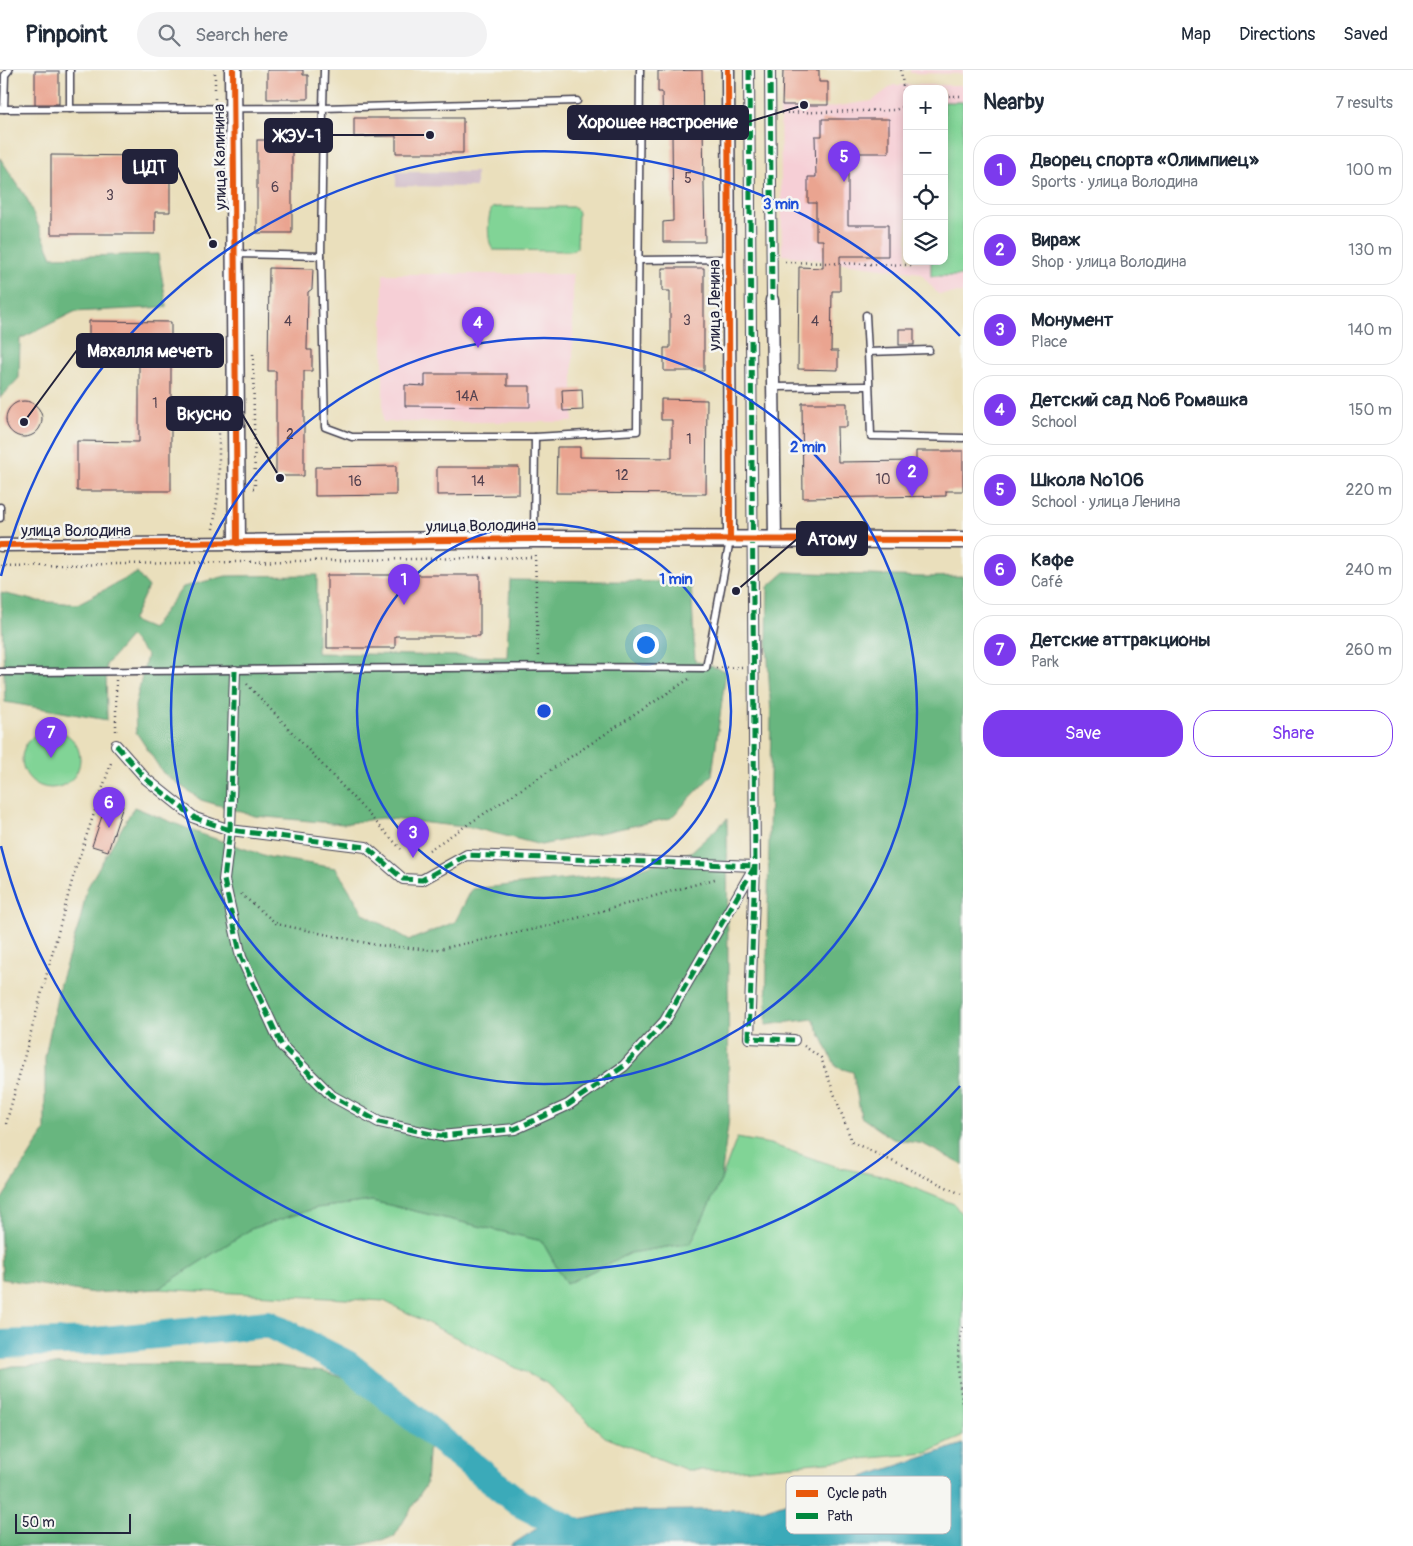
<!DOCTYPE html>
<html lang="en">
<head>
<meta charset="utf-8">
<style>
	body { margin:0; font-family:Pangolin,sans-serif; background:#f2f2f3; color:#1f2937 }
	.controls { position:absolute; right:15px; top:15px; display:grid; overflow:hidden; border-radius:10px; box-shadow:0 2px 8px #0003 }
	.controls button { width:45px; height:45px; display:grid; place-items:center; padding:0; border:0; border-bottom:1px solid #e0e1e3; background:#fff; color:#1f2937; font:25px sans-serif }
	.scale { position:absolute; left:15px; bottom:12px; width:116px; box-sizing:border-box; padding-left:5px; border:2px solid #22223b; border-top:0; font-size:14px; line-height:18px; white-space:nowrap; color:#22223b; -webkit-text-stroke:4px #f6f6f2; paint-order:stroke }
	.you { position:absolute; left:645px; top:574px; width:18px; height:18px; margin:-12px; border:4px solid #fff; border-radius:50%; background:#1a73e8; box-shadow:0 0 0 8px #1a73e833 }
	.badge { display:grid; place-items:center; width:32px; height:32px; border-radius:50%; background:#7c3aed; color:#fff; font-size:16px; font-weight:700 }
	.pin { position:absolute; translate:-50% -41px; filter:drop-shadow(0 1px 2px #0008) }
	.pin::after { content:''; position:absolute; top:26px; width:18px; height:15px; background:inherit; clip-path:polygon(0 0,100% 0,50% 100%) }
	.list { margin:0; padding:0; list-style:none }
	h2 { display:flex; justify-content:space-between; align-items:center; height:65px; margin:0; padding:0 20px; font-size:21px }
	h2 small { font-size:16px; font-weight:400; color:#747a83 }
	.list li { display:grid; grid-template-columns:32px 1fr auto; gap:15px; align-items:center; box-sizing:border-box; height:70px; margin:0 10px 10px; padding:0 10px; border:1px solid #e0e1e3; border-radius:20px }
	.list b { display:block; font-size:19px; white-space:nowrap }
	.list p { margin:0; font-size:16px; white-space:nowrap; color:#747a83 }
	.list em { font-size:16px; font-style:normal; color:#747a83 }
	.actions { display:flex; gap:10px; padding:15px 20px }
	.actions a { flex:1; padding:11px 0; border:1px solid #7c3aed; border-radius:20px; text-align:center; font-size:18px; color:#7c3aed }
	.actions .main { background:#7c3aed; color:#fff }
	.icon { flex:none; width:28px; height:28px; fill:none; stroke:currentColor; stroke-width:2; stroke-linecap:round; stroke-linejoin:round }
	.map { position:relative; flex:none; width:963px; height:1476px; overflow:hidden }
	header { display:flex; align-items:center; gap:30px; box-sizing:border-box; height:70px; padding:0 25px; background:#fff; border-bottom:1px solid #e0e1e3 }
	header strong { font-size:24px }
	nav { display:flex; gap:28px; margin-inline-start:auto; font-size:18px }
	.search { width:350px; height:45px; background:#f2f2f3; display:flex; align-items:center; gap:12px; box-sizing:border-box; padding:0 18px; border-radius:28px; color:#747a83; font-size:19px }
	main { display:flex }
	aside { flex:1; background:#fff }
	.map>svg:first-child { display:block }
	.built { fill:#f6cfd6; fill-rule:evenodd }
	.industrial { fill:#d1bdc9 }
	.green { fill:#81d496; stroke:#527b68 }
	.forest { fill:#68b67f; stroke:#456c5d }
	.water { fill:#3baab9; stroke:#2e667a }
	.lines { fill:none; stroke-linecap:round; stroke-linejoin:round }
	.river { stroke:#3baab9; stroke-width:28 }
	.building { fill:#eaa490 }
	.service-casing { stroke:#403e4e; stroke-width:9 }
	.pedestrian-casing { stroke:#403e4e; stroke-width:12 }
	.minor-casing { stroke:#403e4e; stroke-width:15 }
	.tertiary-casing { stroke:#403e4e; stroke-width:19 }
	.path { stroke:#403e4e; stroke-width:2.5; stroke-dasharray:1 4; stroke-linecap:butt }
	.service { stroke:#fff; stroke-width:6 }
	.pedestrian { stroke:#fff; stroke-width:10 }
	.minor { stroke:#fff; stroke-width:12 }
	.tertiary { stroke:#fff; stroke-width:16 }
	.quiet { stroke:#00873e; stroke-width:5; stroke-dasharray:10 5; stroke-linecap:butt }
	.cycleway-casing { stroke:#f6f6f2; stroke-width:9 }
	.cycleway { stroke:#e8590c; stroke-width:6 }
	.ring { fill:none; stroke:#1d4ed8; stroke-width:2.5 }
	.labels { text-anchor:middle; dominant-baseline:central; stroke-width:5; stroke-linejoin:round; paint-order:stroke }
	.number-label { font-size:14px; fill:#544250 }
	.street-label { font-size:16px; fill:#22223b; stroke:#f6f6f2 }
	.key { fill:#f6f6f2; stroke:#b6b6bb; stroke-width:1 }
	.key-label { font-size:14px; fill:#22223b }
	.centre { fill:#1d4ed8; stroke:#f6f6f2; stroke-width:2.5 }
	.ring-label { font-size:15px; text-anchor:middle; font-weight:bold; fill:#1d4ed8; stroke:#f6f6f2; stroke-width:5; stroke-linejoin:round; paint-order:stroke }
	.leader { fill:none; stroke:#22223b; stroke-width:2 }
	.callout-dot { fill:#22223b; stroke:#f6f6f2; stroke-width:2 }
	.callout { fill:#22223b; stroke:#22223b; stroke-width:2 }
	.callout-label { font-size:18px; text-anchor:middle; font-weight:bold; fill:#fff }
</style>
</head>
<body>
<header>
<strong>Pinpoint</strong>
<div class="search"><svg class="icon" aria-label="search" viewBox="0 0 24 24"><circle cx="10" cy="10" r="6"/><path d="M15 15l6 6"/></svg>Search here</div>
<nav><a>Map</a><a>Directions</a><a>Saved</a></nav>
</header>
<main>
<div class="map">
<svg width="963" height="1476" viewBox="0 0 963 1476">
	<rect width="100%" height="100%" fill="#f6f6f2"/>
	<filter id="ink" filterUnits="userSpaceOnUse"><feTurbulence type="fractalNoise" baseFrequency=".02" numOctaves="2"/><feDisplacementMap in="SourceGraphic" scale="10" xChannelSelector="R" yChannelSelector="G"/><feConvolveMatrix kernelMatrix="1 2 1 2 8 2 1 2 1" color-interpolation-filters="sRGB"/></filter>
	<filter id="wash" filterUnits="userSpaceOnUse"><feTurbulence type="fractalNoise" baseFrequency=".0096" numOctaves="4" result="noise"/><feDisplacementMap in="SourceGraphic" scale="20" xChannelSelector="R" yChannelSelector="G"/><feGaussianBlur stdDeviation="1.12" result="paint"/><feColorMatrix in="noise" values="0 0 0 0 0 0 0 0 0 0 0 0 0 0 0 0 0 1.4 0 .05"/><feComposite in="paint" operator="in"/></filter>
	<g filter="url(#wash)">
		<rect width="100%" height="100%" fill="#eadfbc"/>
		<g class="built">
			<polygon points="910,0 963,0 963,4 910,3"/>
			<path d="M 893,15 L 963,15 L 963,223 L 938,224 L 920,203 L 782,185 L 780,38 L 818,39 L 872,31 ZM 907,19 L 944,19 L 944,191 L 907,191 Z"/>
			<rect x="383" y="204" width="190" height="148"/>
		</g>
		<polygon class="industrial" points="396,102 476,102 476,117 396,116"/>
		<g class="green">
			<polygon points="944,32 963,32 963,206 931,206 931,191 944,191"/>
			<path d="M 497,137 L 575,137 L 578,143 L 577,178 L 570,181 L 493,180 C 487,173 487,146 492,138 Z"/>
			<circle cx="51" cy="689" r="29"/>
			<polygon points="737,1068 770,1074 841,1098 887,1107 954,1134 963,1146 963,1366 927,1383 738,1400 687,1400 605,1367 546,1313 384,1231 158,1219 251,1159 316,1138 372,1131 542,1171 566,1214 630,1183 691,1173 721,1110"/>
		</g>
		<g class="forest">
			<polygon points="0,88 26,127 52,187 158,184 167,237 74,242 20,269 19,308 0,328"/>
			<polygon points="785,502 924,507 963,506 963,1095 923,1074 893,1069 861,1047 853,1002 836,997 813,949 766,955 771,646 767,571 768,517"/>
			<polygon points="137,503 148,517 132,551 151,559 183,517 226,506 317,505 317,583 507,587 510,510 691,512 695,591 726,601 712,705 671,748 541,775 474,758 381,748 343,754 255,746 201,730 163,703 136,662 135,636 147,585 130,567 106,595 107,650 5,632 1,523 37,531 77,534"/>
			<polygon points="134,737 201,764 269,787 336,798 364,844 410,870 455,852 472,819 627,803 691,782 727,749 729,1047 721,1110 691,1173 630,1183 566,1214 542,1171 372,1131 316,1138 251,1159 158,1219 94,1223 2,1209 0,1132 45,1061 45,987 60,913 80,851 87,818"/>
			<polygon points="78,1294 262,1294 324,1301 388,1324 430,1354 426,1414 394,1467 356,1476 0,1476 0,1299 13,1296"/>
		</g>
		<polygon class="water" points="963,1374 963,1476 510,1476 536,1459 623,1441 766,1439"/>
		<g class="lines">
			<polyline class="river" points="0,1274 95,1271 268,1254 347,1294 519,1433 604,1476"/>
		</g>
		<g id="blocks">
			<g class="building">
				<polygon points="267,0 303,0 303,5 308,5 308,29 267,29"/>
				<polygon points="702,0 705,172 663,172 663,152 673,151 672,65 663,65 662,22 658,22 658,1"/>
				<polygon points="783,0 819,0 819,12 828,12 828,35 782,35"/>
				<rect x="35" y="1" width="24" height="33"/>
				<polygon points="354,48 463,48 463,83 396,83 396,66 354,67"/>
				<polygon points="822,49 889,49 889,83 848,83 848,155 888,155 888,186 840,186 840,221 832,221 831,281 838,281 838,300 798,299 799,197 823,198 823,170 816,170 816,133 808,133 808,107 816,107 815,66 822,66"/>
				<rect x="257" y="70" width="35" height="93"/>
				<polygon points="51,85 155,86 155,107 170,107 170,142 155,142 155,164 51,164"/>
				<polygon points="269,198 313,199 312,219 308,222 307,280 312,280 312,301 304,301 304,406 276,406 276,301 268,301"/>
				<polygon points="662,198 704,198 704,301 664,301 664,278 670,278 670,221 662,221"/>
				<polygon points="89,251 171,252 171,421 77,421 77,371 139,372 139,285 89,285"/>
				<rect x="899" y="259" width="15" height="16"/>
				<polygon points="425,304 507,304 507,316 530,316 530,337 405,336 405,315 425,316"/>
				<polygon points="582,319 583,340 563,341 562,320"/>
				<polygon points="661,329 707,330 706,424 556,423 557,377 580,377 580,387 672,388 672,350 661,350"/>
				<circle cx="24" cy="349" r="18"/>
				<polygon points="802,333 847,333 847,357 837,357 838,392 916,391 916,381 963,381 963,421 946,421 946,426 803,428"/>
				<polygon points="396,396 396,425 315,426 315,397"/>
				<polygon points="437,397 519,397 519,424 437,425"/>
				<polygon points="327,505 480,505 480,566 395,566 395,578 327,578"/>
				<polygon points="107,731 123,736 108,781 92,776"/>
			</g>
		</g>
	</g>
	<g filter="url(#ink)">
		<use href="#blocks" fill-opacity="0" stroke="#403e4e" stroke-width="1"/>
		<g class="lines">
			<g class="service-casing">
				<g id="service">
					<polyline points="70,0 70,39"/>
					<polyline points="0,39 323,38 324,0"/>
					<polyline points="4,39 5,5 9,0"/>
					<polyline points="236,184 321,186 325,357 352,367 535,367 534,467"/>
					<polyline points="321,186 323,38 577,31"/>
					<polyline points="639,190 729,189"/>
					<polyline points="866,245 868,282 929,280"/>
					<polyline points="868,282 871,366 963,368"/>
					<polyline points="774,317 868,316"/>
					<polyline points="535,367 637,361 640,0"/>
					<polyline points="0,437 0,448"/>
					<path d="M 0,602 C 235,601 471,595 706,598 L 730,470"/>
				</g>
			</g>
			<g class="pedestrian-casing">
				<g id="pedestrian">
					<polyline points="749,0 755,796 749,968 794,970"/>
					<polyline points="770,0 772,230"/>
					<polyline points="116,675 146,709 195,748 230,760 366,777 403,809 422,810 467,785 755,796 665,951 624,996 568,1035 515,1059 440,1066 379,1052 332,1026 282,976 241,887 224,810 230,760 235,601"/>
				</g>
			</g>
			<g class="minor-casing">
				<g id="minor">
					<polyline points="728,0 730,469"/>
					<polyline points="772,230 775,469"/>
					<polyline points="0,475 237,473"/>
				</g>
			</g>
			<g class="tertiary-casing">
				<polyline id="tertiary" points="233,0 237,473 534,469 963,470"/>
			</g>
			<g class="path">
				<polyline points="901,0 907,47"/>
				<polyline points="944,26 963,26"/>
				<polyline points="215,29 215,0"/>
				<polyline points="782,43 895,40 907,35"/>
				<polyline points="215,50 216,94"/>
				<polyline points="785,192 911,195 910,191"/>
				<polyline points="253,418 255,418 253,284"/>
				<polyline points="213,459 219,418 219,362"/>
				<polyline points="535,485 538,587"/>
				<polyline points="0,496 535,487"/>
				<polyline points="716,598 743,597"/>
				<polyline points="116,610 116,662"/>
				<polyline points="247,614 401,779"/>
				<polyline points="429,780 689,609"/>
				<polyline points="241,824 277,854 376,875 434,880 549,856 718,808"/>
				<polyline points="804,976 821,988 852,1072 963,1125"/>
				<polyline points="6,1054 75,800 112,690"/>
				<path d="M 963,1257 C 955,1281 958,1310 963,1333"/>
			</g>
			<use href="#service" class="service"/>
			<use href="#pedestrian" class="pedestrian"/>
			<use href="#minor" class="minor"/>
			<use href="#tertiary" class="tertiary"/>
			<g class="quiet">
				<polyline points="749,0 755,796 749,968 794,970"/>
				<polyline points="770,0 772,230"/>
				<polyline points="116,675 146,709 195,748 230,760 366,777 403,809 422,810 467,785 755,796 665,951 624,996 568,1035 515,1059 440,1066 379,1052 332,1026 282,976 241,887 224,810 230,760 235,601"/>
			</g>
			<g class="cycleway-casing">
				<g id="cycleway">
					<polyline points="233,0 237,473"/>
					<polyline points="728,0 730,469"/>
					<polyline points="0,475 534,469 963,470"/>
				</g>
			</g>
			<use href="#cycleway" class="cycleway"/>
		</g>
	</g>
	<g class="ring">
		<circle cx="544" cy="641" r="187"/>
		<circle cx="544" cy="641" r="373"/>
		<path d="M960 1016A560 560 0 0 1 1 776M1 506A560 560 0 0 1 960 266"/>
	</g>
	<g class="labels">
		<g class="number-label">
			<text x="688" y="108">5</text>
			<text x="275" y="117">6</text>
			<text x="110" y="125">3</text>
			<text x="687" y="250">3</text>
			<text x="288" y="251">4</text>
			<text x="815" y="251">4</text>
			<text x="467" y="326">14А</text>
			<text x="155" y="333">1</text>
			<text x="290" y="364">2</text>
			<text x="689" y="369">1</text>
			<text x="622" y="405">12</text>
			<text x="883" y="409">10</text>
			<text x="355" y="411">16</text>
			<text x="478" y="411">14</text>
		</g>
		<g class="street-label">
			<text transform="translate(220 87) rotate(-91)">улица Калинина</text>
			<text transform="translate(715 235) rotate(-90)">улица Ленина</text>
			<text transform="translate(481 456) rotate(-1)">улица Володина</text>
			<text x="76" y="461">улица Володина</text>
		</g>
	</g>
	<rect x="786" y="1406" width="165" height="58" rx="8" class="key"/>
	<rect x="796" y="1420" width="22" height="7" fill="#e8590c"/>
	<rect x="796" y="1443" width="22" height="6" fill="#00873e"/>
	<g class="key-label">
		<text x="827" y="1428">Cycle path</text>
		<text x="827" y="1451">Path</text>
	</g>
	<circle cx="544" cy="641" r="8" class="centre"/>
	<g class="ring-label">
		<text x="781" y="139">3 min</text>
		<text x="808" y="382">2 min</text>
		<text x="676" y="514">1 min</text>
	</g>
	<path class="leader" d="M804 35L748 52M430 65L332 65M213 174L177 97M24 352L77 280M280 408L242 344M736 521L797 469"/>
	<g class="callout-dot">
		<circle cx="804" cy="35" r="5"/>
		<circle cx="430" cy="65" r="5"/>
		<circle cx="213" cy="174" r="5"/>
		<circle cx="24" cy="352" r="5"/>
		<circle cx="280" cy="408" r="5"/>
		<circle cx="736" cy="521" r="5"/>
	</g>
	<g class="callout">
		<rect x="568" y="36" width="180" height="33" rx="5"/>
		<rect x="265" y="49" width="67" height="33" rx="5"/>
		<rect x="123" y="80" width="54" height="33" rx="5"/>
		<rect x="77" y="264" width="146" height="33" rx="5"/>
		<rect x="167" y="327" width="75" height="33" rx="5"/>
		<rect x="797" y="452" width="70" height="33" rx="5"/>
	</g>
	<g class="callout-label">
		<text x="658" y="58">Хорошее настроение</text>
		<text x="298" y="72">ЖЭУ-1</text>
		<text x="150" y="103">ЦДТ</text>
		<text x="150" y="287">Махалля мечеть</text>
		<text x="204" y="350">Вкусно</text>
		<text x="832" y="475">Атому</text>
	</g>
</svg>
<div class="controls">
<button>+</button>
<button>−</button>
<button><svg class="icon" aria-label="locate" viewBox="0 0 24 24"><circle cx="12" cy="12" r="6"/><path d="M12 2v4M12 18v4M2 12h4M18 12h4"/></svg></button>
<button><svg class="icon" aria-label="layers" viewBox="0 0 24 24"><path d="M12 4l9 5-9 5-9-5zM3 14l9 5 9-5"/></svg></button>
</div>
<div class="scale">50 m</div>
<div class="you"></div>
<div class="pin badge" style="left:404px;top:535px">1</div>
<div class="pin badge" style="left:912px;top:427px">2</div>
<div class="pin badge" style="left:413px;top:788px">3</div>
<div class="pin badge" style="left:478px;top:278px">4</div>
<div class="pin badge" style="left:844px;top:112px">5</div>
<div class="pin badge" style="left:109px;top:758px">6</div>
<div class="pin badge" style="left:51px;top:688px">7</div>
</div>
<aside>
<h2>Nearby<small>7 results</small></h2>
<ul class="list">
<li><span class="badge">1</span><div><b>Дворец спорта «Олимпиец»</b><p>Sports · улица Володина</p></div><em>100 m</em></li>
<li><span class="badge">2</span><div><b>Вираж</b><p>Shop · улица Володина</p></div><em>130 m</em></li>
<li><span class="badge">3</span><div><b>Монумент</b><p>Place</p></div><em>140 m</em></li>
<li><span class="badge">4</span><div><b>Детский сад №6 Ромашка</b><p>School</p></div><em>150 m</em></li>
<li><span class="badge">5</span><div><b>Школа №106</b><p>School · улица Ленина</p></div><em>220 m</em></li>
<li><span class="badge">6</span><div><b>Кафе</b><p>Café</p></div><em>240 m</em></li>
<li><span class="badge">7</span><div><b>Детские аттракционы</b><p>Park</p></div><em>260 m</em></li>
</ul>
<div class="actions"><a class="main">Save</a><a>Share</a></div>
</aside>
</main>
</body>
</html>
